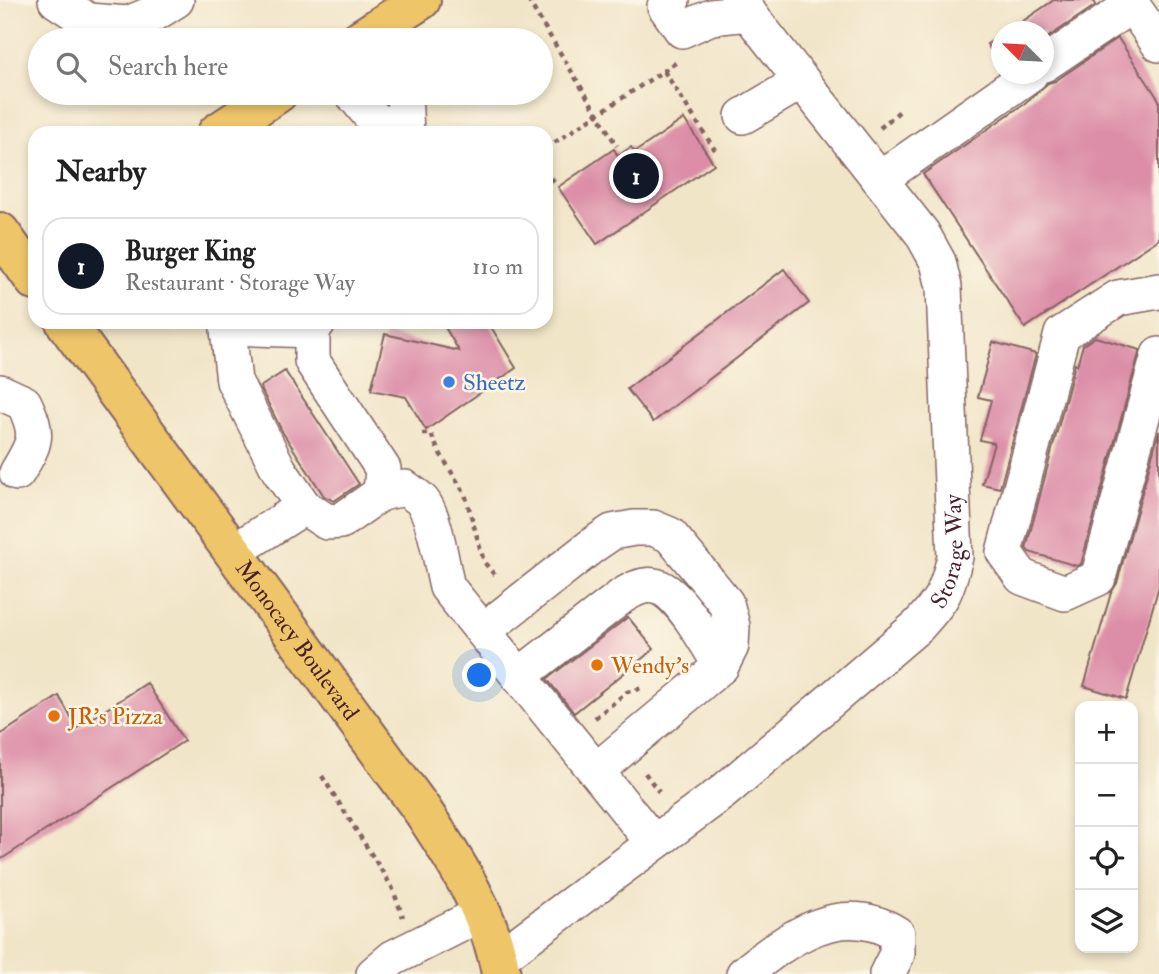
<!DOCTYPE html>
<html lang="en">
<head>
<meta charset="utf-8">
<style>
	body { margin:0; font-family:"IM FELL Double Pica",serif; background:#f2f2f2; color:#222 }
	.controls { position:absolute; right:21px; bottom:21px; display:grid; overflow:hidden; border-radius:14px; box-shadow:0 4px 10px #0003 }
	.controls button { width:63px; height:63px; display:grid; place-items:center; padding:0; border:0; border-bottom:2px solid #e0e0e0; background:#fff; color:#222; font:35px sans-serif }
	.compass { position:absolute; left:991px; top:21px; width:63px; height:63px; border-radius:50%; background:#fff; box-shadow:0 4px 10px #0003; rotate:294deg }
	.you { position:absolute; left:480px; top:676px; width:24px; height:24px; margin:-18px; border:5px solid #fff; border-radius:50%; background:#1a73e8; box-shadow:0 0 0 10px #1a73e833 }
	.badge { display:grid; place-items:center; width:46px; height:46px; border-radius:50%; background:#111827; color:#fff; font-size:23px; font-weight:700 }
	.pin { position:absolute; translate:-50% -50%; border:4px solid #fff; box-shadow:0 2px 7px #0006 }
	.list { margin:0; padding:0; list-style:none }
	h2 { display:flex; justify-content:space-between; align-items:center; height:91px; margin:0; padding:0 28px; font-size:30px }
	h2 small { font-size:23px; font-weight:400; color:#767676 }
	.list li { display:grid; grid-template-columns:46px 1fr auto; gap:21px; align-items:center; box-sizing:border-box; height:98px; margin:0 14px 14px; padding:0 14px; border:2px solid #e0e0e0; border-radius:21px }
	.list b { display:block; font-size:26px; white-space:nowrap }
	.list p { margin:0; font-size:23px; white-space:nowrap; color:#767676 }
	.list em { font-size:23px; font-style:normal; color:#767676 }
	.icon { flex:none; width:38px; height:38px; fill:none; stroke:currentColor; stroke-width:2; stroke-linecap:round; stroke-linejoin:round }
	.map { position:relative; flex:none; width:1159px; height:974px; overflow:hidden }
	.search { position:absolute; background:#fff; box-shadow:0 4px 10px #0003; left:28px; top:28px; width:525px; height:77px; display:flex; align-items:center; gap:18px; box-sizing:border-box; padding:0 24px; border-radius:38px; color:#767676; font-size:26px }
	.panel { position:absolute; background:#fff; box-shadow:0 4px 10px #0003; left:28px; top:126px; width:525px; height:203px; border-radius:21px }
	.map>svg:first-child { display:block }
	.building { fill:#dc8da7 }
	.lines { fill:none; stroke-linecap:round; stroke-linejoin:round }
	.minor-casing { stroke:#846462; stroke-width:38 }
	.major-casing { stroke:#846462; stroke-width:42 }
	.path { stroke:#846462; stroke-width:4.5; stroke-dasharray:5 5; stroke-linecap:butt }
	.minor { stroke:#fff; stroke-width:35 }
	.major { stroke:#eec569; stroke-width:38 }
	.shop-dot { fill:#3f7fe0; stroke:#fcf5e5; stroke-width:2.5 }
	.food-dot { fill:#e8710a; stroke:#fcf5e5; stroke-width:2.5 }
	.labels { text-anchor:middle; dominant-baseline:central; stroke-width:5; stroke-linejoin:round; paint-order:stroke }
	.shop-label { font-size:23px; fill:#366cbe; stroke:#fcf5e5; text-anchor:start }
	.street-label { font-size:23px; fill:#4a1f2b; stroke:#fcf5e5 }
	.food-label { font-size:23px; fill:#c56008; stroke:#fcf5e5; text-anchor:start }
</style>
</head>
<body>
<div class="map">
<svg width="1159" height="974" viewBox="0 0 1159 974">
	<rect width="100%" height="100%" fill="#fcf5e5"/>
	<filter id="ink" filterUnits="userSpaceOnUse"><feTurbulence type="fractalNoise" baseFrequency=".0143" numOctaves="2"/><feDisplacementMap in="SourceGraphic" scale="14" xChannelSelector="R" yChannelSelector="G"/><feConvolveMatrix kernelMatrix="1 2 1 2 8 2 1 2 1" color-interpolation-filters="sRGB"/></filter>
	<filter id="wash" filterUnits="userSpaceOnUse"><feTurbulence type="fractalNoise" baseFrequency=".00686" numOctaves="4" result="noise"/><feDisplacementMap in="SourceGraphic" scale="28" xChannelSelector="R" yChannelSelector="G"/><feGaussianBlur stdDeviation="1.57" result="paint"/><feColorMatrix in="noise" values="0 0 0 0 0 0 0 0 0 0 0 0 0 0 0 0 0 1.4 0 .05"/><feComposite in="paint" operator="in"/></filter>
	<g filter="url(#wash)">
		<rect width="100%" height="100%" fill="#f1e5c8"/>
		<g id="blocks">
			<g class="building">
				<polygon points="1054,0 1093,0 1096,5 1044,40 1044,32 1007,32"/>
				<polygon points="1002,35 1002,67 987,44"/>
				<polygon points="1118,38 1159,100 1159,239 1025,328 923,174 1025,103 1048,83 1055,81"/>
				<polygon points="684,119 714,164 597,244 558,187 614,149 618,156 631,147 635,152"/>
				<polygon points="784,269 809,303 653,422 627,389"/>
				<polygon points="442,322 488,322 516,368 426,430 406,397 371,390 385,334 459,351"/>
				<polygon points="1095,337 1140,350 1081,564 1077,566 1029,552 1026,548 1075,364 1077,365 1083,345"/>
				<polygon points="993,342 1036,354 1000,488 982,484 994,443 980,440 991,400 978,397"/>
				<polygon points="285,371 359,484 334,501 324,496 283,433 260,387"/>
				<polygon points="1159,431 1159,586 1126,699 1084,686 1111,593 1117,583"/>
				<polygon points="628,617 654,649 574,713 547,679"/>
				<polygon points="147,683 184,741 0,860 0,735 59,696 77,728"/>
			</g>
		</g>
	</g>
	<g filter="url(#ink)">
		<use href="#blocks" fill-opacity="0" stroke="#846462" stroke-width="2"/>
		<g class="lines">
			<g class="minor-casing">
				<g id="minor">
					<polyline points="56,0 88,21 128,24 157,12 176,0"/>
					<polyline points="672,0 665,6 682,30 711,17 749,13"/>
					<polyline points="1044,64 1132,5 1159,44"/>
					<polyline points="352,93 370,115 394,133"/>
					<polyline points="404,93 406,133"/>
					<polyline points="743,116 802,81"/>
					<polyline points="880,179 1030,74"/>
					<polyline points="1159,291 1118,298 1062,334 1004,552 1022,577 1065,593 1098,578 1159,355"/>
					<polyline points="230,322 228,330 234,381 279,470 304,507"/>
					<polyline points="318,322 312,330 312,361 383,469 381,493"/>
					<polyline points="229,327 312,330"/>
					<path d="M 0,392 L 24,403 C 40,437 35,442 17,473"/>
					<path d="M 233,552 L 304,507 L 327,522 L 341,521 L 381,493 L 405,488 C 410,492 418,496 422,501 C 436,518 441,564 447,587 L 653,842"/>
					<polyline points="483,631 593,545 612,532 634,528 653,528 670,535 726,603 732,626 731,646 721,666 596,771"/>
					<path d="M 519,676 L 622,596 C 632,590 642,584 654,586 C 677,588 709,646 721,666"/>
					<path id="s1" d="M 498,959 L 723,792 L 918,626 C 943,599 946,593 955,557 L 944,287 L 938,262 L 922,233 L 738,0"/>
					<polyline points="374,974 393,958 481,914"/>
					<path d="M 744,974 C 788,938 841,899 897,934 L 897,954 L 887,974"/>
				</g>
			</g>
			<g class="major-casing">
				<g id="major">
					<polyline points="359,40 421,0"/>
					<polyline points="217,133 278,93"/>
					<polyline points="0,232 35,281"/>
					<path id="s2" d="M 65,322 L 422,810 C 454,859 491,914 501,974"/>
				</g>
			</g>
			<g class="path">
				<polyline points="528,0 617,146"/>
				<polyline points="664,71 715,150"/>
				<polyline points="880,128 901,110"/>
				<polyline points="546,148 677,62"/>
				<polyline points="546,169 554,182"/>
				<polyline points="422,434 431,434 438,450 465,494 484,562 497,578"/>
				<polyline points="595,718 627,692 643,688"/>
				<polyline points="645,773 659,792"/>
				<polyline points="322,776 392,887 403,917"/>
			</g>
			<use href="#minor" class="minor"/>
			<use href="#major" class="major"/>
		</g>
	</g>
	<circle class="shop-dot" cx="449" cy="382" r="7"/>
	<g class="food-dot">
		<circle cx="597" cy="665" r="7"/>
		<circle cx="54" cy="716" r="7"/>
	</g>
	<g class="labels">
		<g class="shop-label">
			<text x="463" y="382">Sheetz</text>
		</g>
		<g class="street-label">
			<text stroke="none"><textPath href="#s1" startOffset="621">Storage Way</textPath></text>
			<text stroke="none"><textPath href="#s2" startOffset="394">Monocacy Boulevard</textPath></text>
		</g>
		<g class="food-label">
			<text x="611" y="665">Wendy's</text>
			<text x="68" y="716">JR's Pizza</text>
		</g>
	</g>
</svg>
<div class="controls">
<button>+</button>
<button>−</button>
<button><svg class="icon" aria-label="locate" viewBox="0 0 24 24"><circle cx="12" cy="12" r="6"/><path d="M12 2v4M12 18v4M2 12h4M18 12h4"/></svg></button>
<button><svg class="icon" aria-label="layers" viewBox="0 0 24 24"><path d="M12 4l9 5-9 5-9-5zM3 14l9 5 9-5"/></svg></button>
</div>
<svg class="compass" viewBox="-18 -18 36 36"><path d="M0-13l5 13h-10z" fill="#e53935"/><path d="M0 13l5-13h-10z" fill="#767676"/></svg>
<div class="you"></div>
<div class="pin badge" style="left:636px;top:176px">1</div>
<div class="search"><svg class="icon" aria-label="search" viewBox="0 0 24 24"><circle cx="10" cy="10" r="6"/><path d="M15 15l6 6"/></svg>Search here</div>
<section class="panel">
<h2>Nearby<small></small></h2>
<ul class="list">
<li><span class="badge">1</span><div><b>Burger King</b><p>Restaurant · Storage Way</p></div><em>110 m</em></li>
</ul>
</section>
</div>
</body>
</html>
